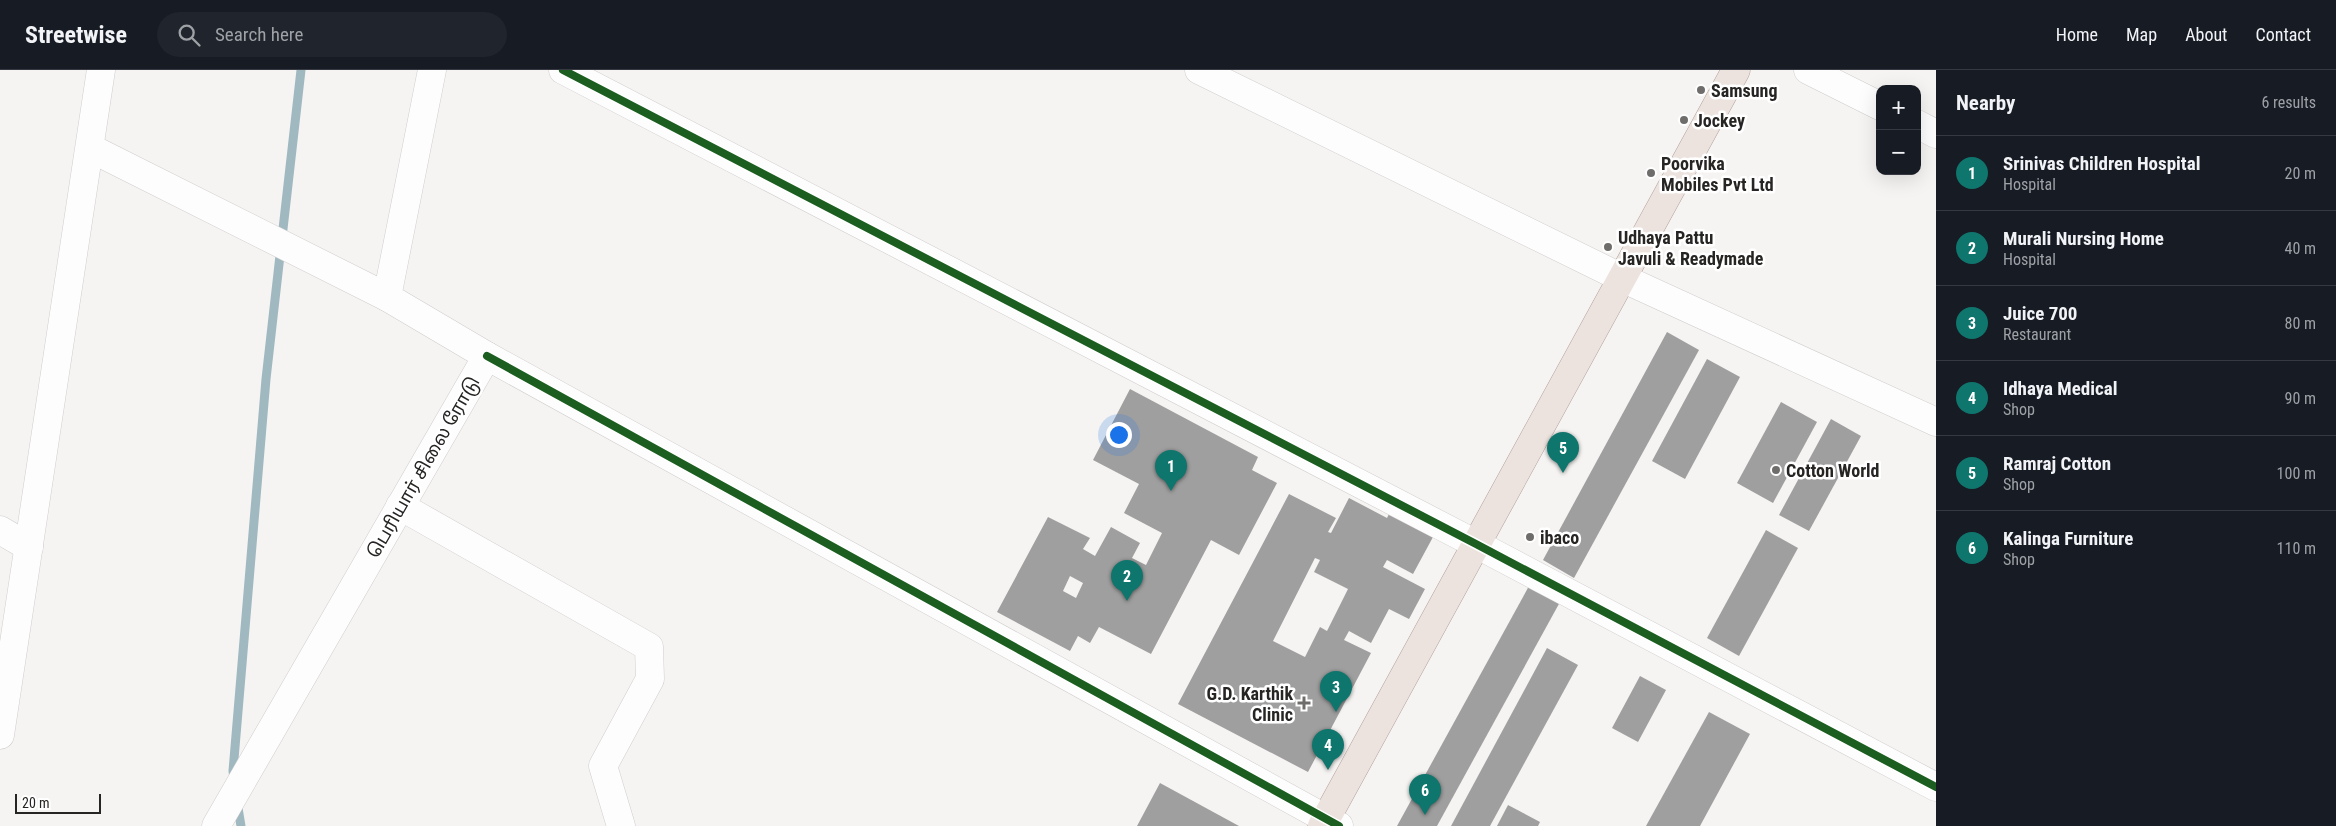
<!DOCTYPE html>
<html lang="en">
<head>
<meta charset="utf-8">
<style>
	body { margin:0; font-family:"Roboto Condensed","Noto Sans Tamil",sans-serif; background:#20242c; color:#f1f3f6 }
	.controls { position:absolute; right:15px; top:15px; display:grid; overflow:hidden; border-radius:10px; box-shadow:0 5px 20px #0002 }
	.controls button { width:45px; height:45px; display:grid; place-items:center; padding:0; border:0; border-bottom:1px solid #363941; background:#171b24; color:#f1f3f6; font:25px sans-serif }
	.scale { position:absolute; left:15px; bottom:12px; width:86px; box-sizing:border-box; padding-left:5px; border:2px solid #262523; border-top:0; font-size:14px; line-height:18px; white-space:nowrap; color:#262523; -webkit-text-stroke:4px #fff; paint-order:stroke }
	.you { position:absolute; left:1118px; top:364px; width:18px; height:18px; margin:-12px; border:4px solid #fff; border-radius:50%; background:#1a73e8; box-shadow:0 0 0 8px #1a73e833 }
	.badge { display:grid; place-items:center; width:32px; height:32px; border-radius:50%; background:#0f766e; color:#fff; font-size:16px; font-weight:700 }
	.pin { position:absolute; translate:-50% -41px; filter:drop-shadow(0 1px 2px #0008) }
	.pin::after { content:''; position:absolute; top:26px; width:18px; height:15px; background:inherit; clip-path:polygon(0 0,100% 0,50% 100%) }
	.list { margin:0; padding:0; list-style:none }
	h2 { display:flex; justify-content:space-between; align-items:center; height:65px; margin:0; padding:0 20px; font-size:21px }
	h2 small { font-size:16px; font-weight:400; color:#9ea1a6 }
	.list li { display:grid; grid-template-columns:32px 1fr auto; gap:15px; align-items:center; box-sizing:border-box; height:75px; padding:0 20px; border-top:1px solid #363941 }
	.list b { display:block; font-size:19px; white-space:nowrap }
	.list p { margin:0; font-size:16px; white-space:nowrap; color:#9ea1a6 }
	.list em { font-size:16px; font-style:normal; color:#9ea1a6 }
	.icon { flex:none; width:28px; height:28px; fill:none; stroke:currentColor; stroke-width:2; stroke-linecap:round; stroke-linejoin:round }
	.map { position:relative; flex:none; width:1936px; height:756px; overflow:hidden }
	header { display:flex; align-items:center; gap:30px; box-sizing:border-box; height:70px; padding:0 25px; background:#171b24; border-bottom:1px solid #363941 }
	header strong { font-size:24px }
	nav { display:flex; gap:28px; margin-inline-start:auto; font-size:18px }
	.search { width:350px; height:45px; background:#20242c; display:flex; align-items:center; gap:12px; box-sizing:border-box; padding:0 18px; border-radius:28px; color:#9ea1a6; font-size:19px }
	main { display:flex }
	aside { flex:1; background:#171b24 }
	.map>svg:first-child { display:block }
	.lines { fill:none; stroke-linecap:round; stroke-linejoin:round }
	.stream { stroke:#a0b9c0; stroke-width:9 }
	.building { fill:#a09f9f; fill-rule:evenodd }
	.minor-casing { stroke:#d0cecd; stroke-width:29 }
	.major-casing { stroke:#b1a29c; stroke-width:29 }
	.minor { stroke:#fefdfd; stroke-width:28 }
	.major { stroke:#ece3df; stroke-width:28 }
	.cycleway-casing { stroke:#fff; stroke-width:11 }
	.cycleway { stroke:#1b5e20; stroke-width:8 }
	.poi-dot { fill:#6f6d6b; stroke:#fff; stroke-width:2 }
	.labels { text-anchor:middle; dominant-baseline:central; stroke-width:5; stroke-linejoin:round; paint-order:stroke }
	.poi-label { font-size:18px; font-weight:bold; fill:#262523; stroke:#fff; text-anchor:start }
	.street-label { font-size:18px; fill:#262523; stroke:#fff }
</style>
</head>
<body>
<header>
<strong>Streetwise</strong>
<div class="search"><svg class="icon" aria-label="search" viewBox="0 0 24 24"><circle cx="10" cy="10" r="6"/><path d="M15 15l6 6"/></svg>Search here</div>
<nav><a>Home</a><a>Map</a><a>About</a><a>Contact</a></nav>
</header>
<main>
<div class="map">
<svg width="1936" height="756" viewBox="0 0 1936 756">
	<rect width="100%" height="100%" fill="#f6f4f2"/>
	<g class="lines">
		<g class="stream">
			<polyline points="234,709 233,701 266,309 301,0"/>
			<polyline points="237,732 241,756"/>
		</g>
	</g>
	<g class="building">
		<polygon points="1667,262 1699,280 1574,508 1543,490"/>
		<polygon points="1707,289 1740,307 1685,409 1652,391"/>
		<path d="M 1130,319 L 1258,387 L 1252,400 L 1277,413 L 1239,485 L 1211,470 L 1151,584 L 1099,557 L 1090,573 L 1078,566 L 1070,581 L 997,542 L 1048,447 L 1090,468 L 1083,479 L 1095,486 L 1111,457 L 1140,473 L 1132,488 L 1146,495 L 1162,463 L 1124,443 L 1139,414 L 1093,390 ZM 1070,506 L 1083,513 L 1076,528 L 1063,521 Z"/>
		<polygon points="1781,332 1817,352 1773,433 1737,413"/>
		<polygon points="1831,349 1861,366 1809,461 1779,445"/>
		<path d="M 1289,424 L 1336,448 L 1328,462 L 1331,463 L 1349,428 L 1387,448 L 1389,444 L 1433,467 L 1413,504 L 1387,490 L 1383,497 L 1425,519 L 1409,549 L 1389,539 L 1371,573 L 1349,561 L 1344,570 L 1371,583 L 1308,702 L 1178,634 ZM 1315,488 L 1320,490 L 1314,502 L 1348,519 L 1327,561 L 1320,557 L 1305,587 L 1273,571 Z"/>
		<polygon points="1766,460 1798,478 1739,586 1707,568"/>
		<polygon points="1529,516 1560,532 1437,756 1397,756"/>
		<polygon points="1547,578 1578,595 1490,756 1451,756"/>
		<polygon points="1640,606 1666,620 1638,672 1612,658"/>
		<polygon points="1709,642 1750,664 1700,756 1646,756"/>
		<polygon points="1160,713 1239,756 1137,756"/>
		<polygon points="1508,735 1540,752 1538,756 1497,756"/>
	</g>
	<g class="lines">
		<g class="minor-casing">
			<g id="minor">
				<polyline points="563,0 1476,474 1936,717"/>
				<polyline points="1199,0 1622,208 1936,352"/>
				<polyline points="1808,0 1880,36"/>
				<polyline points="1917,54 1936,64"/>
				<polyline points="90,78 387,227"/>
				<polyline points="487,286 1339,756"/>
				<polyline points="400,436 649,577 650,609 603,696 621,756"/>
				<polyline points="0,460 29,477"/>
				<polyline points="0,665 101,0"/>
				<polyline points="216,756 487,286 387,227 432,0"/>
			</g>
		</g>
		<g class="major-casing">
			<polyline id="major" points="1322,756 1736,0"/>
		</g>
		<use href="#minor" class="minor"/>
		<use href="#major" class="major"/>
		<g class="cycleway-casing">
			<g id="cycleway">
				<polyline points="563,0 1476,474 1936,717"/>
				<polyline points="487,286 1339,756"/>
			</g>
		</g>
		<use href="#cycleway" class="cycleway"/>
	</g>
	<g class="poi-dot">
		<circle cx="1701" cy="20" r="5"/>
		<circle cx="1684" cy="50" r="5"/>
		<circle cx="1651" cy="103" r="5"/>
		<circle cx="1608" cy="177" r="5"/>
		<circle cx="1776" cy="400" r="5"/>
		<circle cx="1530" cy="467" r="5"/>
		<path d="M1301.5 625.5h5v5h5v5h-5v5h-5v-5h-5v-5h5z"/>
	</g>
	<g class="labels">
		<g class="poi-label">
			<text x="1711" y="20">Samsung</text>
			<text x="1694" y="50">Jockey</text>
			<text x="1661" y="93">Poorvika<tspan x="1661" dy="21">Mobiles Pvt Ltd</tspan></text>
			<text x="1618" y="167">Udhaya Pattu<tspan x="1618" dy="21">Javuli &amp; Readymade</tspan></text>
			<text x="1786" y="400">Cotton World</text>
			<text x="1540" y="467">ibaco</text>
			<text x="1293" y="623" text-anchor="end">G.D. Karthik<tspan x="1293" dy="21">Clinic</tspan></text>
		</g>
		<g class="street-label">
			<text transform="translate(423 397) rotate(-60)">பெரியார் சிலை ரோடு</text>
		</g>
	</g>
</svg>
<div class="controls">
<button>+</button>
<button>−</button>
</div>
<div class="scale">20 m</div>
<div class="you"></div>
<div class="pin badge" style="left:1171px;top:421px">1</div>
<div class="pin badge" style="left:1127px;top:531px">2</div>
<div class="pin badge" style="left:1336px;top:642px">3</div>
<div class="pin badge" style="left:1328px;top:700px">4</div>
<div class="pin badge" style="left:1563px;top:403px">5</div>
<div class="pin badge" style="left:1425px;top:745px">6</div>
</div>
<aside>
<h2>Nearby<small>6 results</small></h2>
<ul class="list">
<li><span class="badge">1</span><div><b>Srinivas Children Hospital</b><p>Hospital</p></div><em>20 m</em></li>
<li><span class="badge">2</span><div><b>Murali Nursing Home</b><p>Hospital</p></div><em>40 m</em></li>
<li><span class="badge">3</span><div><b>Juice 700</b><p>Restaurant</p></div><em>80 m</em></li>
<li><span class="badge">4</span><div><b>Idhaya Medical</b><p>Shop</p></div><em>90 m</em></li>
<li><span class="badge">5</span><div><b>Ramraj Cotton</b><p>Shop</p></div><em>100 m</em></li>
<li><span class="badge">6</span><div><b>Kalinga Furniture</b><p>Shop</p></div><em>110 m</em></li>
</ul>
</aside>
</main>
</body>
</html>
